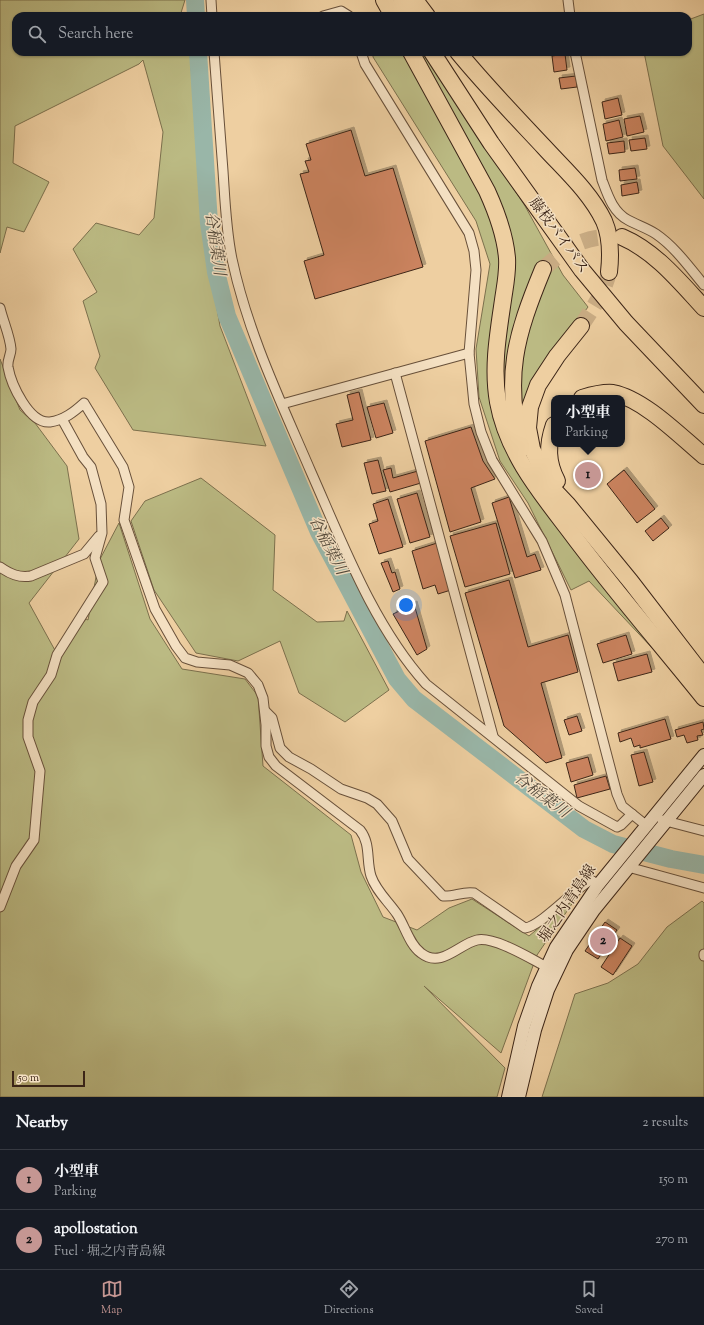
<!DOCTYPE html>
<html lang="en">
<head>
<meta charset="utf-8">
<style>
	body { margin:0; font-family:"Sorts Mill Goudy","Noto Serif JP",serif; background:#242831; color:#f1f3f6 }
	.scale { position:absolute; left:12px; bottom:10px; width:73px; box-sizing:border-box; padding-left:4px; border:2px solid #3c2517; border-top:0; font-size:11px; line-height:14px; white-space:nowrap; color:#3c2517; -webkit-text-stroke:3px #f4e0c2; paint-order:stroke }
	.you { position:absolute; left:406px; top:605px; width:14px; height:14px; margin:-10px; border:3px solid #fff; border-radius:50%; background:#1a73e8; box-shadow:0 0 0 6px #1a73e833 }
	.badge { display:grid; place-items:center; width:26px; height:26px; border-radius:50%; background:#c59692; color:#111; font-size:13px; font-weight:700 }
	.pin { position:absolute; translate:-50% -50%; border:2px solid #fff; box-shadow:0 1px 4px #0006 }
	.popup { position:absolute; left:551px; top:395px; width:74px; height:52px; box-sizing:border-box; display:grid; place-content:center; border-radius:8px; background:#171b24; filter:drop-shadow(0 1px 3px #0005); font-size:13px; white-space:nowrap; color:#9ea1a6 }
	.popup b { font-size:15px; color:#f1f3f6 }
	.popup::after { content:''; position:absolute; left:50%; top:100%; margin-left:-8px; border:8px solid transparent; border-top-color:#171b24 }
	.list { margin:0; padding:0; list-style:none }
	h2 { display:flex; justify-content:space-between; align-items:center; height:52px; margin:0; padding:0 16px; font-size:17px }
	h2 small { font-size:13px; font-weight:400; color:#9ea1a6 }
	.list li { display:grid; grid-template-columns:26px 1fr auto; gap:12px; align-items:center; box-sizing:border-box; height:60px; padding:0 16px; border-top:1px solid #363941 }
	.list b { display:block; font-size:15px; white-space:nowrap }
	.list p { margin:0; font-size:13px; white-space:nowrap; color:#9ea1a6 }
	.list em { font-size:13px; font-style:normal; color:#9ea1a6 }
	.icon { flex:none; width:22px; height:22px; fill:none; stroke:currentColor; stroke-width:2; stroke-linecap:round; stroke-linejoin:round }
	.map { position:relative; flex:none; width:704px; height:1097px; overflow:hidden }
	.search { position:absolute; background:#171b24; box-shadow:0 1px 3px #0004; left:12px; right:12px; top:12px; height:44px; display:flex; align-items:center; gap:10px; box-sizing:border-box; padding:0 14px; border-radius:12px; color:#9ea1a6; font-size:15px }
	.sheet { height:172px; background:#171b24 }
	nav { display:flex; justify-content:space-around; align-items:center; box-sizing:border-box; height:56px; border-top:1px solid #363941; background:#171b24; font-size:11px; color:#9ea1a6 }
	nav a { display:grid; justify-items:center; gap:2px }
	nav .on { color:#c59692 }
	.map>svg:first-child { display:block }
	.green { fill:#bbba83; stroke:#7c704d }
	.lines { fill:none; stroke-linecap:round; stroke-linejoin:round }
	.river { stroke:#99b6a8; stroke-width:18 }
	.building { fill:#cb835f; stroke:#3c2517; filter:url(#shadow) }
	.motorway-tunnel { stroke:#caad85; stroke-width:16; stroke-dasharray:16 8; stroke-linecap:butt }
	.minor-casing { stroke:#68503a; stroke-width:11 }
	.secondary-casing { stroke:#3c2517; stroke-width:14 }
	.motorway-casing { stroke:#3c2517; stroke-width:18 }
	.minor { stroke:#f4e0c2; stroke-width:9 }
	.secondary { stroke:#f4e0c2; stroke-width:12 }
	.motorway { stroke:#eecfa1; stroke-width:16 }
	.labels { text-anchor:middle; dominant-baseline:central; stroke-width:3; stroke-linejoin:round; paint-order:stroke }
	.street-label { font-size:15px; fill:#3c2517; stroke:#f4e0c2 }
	.water-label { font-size:16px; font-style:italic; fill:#53493b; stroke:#f4e0c2 }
</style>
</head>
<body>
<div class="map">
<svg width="704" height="1097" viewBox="0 0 704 1097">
	<defs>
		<filter id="shadow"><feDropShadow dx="3" dy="-3" stdDeviation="0" flood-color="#0004"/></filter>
	</defs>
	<rect width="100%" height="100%" fill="#eecfa1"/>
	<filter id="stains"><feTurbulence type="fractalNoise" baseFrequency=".005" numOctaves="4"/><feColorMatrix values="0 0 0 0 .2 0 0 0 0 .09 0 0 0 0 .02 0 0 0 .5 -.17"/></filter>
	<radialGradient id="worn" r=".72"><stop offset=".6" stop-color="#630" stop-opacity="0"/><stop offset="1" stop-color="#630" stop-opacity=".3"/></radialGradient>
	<g class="green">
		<polygon points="0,0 185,0 180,16 16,16 16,52 190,52 203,228 220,326 266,446 133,430 95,368 100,356 83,301 97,292 73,249 96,223 139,235 154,218 163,132 143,60 139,64 15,126 13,163 49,182 24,232 7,227 0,253"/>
		<polygon points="704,14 704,199 663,146 644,52 688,52 688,20"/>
		<polygon points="373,52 403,52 495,222 502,266 493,403 656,644 655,651 589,581 571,590 528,503 500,461 479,397 476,349 490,264 476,221 373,57"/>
		<polygon points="416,52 425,52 525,206 563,275 588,307 547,362 524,424 515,396 541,267 511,415 498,382 512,262"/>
		<polygon points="0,359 20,410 35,423 67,466 79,539 29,603 57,654 86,619 88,620 99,561 119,523 150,619 182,669 245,679 258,696 263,766 351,835 361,872 383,917 417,930 449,908 472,899 529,936 578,895 537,955 501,1053 424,986 505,1068 497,1097 0,1097"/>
		<polygon points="201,478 275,535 273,590 317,622 344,621 347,611 389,690 345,722 299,693 280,641 238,661 196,653 154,590 131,521 145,501"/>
		<polygon points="702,901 704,903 704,1097 542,1097 575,994 608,983 638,964 667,927"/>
	</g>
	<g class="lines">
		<g class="river">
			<polyline points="195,0 196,16"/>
			<polyline points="198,52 209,223 216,272 227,316 319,532 397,679 414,699 584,829 613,844 671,859 704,865"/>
		</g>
	</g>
	<g class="building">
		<polygon points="565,54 567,70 554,72 552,56"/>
		<polygon points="576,76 577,87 561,89 559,78"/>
		<polygon points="618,98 622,115 605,119 602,102"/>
		<polygon points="640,116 644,132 627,136 624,119"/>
		<polygon points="619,120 623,137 606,141 603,124"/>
		<polygon points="351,130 365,176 393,168 423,267 315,299 304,261 324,255 300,174 309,172 305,161 311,160 306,144"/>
		<polygon points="645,138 647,149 631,151 629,140"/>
		<polygon points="624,141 625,152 609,154 607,143"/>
		<polygon points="635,168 637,179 620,181 619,170"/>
		<polygon points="637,182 639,193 622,196 621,185"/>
		<polygon points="359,392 371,440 342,447 336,424 353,420 347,395"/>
		<polygon points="384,403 393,433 376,438 367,407"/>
		<polygon points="471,427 483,461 495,479 471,488 481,522 450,532 425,441"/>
		<polygon points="378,460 386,491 372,494 364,463"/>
		<polygon points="391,468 393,478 418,471 421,483 390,492 383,470"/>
		<polygon points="624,470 655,509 637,523 607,484"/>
		<polygon points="417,493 430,537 410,543 397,499"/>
		<polygon points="509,497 527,557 535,554 541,570 515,578 492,503"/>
		<polygon points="388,499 403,547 379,554 369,524 378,521 373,504"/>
		<polygon points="661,518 669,528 653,541 645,531"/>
		<polygon points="496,523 510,574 465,587 450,536"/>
		<polygon points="437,543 451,590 438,594 435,585 423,589 412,551"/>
		<polygon points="388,561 392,573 395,572 400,589 393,592 381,563"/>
		<polygon points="509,580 528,647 568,635 578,672 541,683 562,758 546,763 504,726 465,593"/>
		<polygon points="414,604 427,649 417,655 393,614"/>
		<polygon points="626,635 632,654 603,663 597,644"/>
		<polygon points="647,654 652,672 618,681 613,663"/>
		<polygon points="577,716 582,731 569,735 564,720"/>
		<polygon points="665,719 671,739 640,748 640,745 634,747 631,738 620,742 618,733"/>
		<polygon points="703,722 704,729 701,730 703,735 697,736 698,740 687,743 684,735 677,737 675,730"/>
		<polygon points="644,752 653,782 639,786 631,755"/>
		<polygon points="588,757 593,775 571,782 566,763"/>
		<polygon points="606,776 610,789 577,798 574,785"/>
		<polygon points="605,922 617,930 612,937 618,941 613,948 607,945 598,959 585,951"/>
		<polygon points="620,938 632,946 613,975 601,967"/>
	</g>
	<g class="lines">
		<g class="motorway-tunnel">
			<path d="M 543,269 C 570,245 584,235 622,237"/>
			<path d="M 581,326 C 593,308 604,293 609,272"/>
		</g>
		<g class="minor-casing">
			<g id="minor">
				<polyline points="211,0 212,16"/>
				<polyline points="568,0 570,16"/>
				<polyline points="323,16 341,11 349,16"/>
				<path d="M 214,52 C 217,92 220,131 223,171 C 225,200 226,230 232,259 C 248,334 281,402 311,472 C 343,544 373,625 426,684 L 579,806 L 617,827 L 621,825 L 632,814"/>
				<polyline points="361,52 365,64 469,233 474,251 476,270 469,353 474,404 481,432 492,460 542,541 565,595 617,794 622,806 647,826"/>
				<path d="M 575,52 L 602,180 C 608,196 613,212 628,220 C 637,225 647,228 656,234 C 675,247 689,267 704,285"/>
				<path d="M 0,308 C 3,321 10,336 11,349 C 11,355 7,360 8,367 C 11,384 29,424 50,422 C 64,420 74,412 84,403 L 123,467 L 129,487 L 124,520 L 155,609 L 176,646 L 185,658 L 197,662 L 230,665 L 248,673 L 258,685 L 263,698 L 266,725 L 266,746 L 269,757 L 276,766 L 360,830 C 371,844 366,860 371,876 C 376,891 388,901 397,914 C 405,926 409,944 421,953 C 441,969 459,944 477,940 C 494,936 531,959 547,967"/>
				<polyline points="395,373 493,736"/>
				<polyline points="282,404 469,353"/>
				<path d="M 0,567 C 10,574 19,578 31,576 L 84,554 L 99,536"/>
				<path d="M 265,711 L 272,718 L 280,748 L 289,757 L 311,769 L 341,789 L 367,798 L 377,804 L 392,821 L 408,859 L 443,896 C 454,897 463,891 474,893 L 525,928 C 541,926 573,890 591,880 L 598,885"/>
				<polyline points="662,820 704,831"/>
				<polyline points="628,867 704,888"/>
				<polyline points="0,907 16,866 34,840 40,771 28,737 28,720 33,702 51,675 57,655 103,582 95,558 102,533 101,504 91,467 83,457 62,419"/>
				<polyline points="704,954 704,956"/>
			</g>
		</g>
		<g class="secondary-casing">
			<g id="secondary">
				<polyline points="508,1097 524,1026 538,986 556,947 598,885 704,755"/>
				<polyline points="519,1097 535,1030 548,990 567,950 594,910 704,775"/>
			</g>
		</g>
		<g class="motorway-casing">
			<g id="motorway">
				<polyline points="384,0 393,16"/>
				<polyline points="401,0 410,16"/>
				<polyline points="415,0 427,16"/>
				<path d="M 411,52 L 487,191 C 497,213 505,234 507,258 C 508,272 505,286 503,300 C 498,334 492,368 498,402 C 507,452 539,491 569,530 C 612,588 659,642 704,698"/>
				<polyline points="432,52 491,143 582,270 626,323 704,405"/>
				<path d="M 458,52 C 485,85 515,116 544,147 C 565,170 590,192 604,221 C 611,237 611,254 609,272"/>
				<path d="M 622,237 C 655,251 680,282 704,308"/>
				<polyline points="581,326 557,356 538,385 530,407 528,428 532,449 550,486 568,505 631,582 704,677"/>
				<path d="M 582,398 C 592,395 603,392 613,393 C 644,399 680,436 704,456"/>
				<path d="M 554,425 C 547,445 547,462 557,481"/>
				<path d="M 521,449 C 504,376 515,337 543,269"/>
			</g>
		</g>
		<use href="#minor" class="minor"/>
		<use href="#secondary" class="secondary"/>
		<use href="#motorway" class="motorway"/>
	</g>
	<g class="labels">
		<g class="street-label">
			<text transform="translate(558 236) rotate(54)">藤枝バイパス</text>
			<text transform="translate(568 904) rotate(-56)">堀之内青島線</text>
		</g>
		<g class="water-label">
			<text transform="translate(214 244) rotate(82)">谷稲葉川</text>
			<text transform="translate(327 546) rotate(63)">谷稲葉川</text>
			<text transform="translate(541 796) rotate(37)">谷稲葉川</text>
		</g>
	</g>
	<rect width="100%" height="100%" filter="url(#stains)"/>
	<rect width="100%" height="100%" fill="url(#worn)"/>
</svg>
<div class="scale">50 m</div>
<div class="you"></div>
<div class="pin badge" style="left:588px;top:475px">1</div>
<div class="popup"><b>小型車</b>Parking</div>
<div class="pin badge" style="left:603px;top:941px">2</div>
<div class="search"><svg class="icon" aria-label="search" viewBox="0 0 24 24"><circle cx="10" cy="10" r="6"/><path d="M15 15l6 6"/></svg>Search here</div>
</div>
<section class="sheet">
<h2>Nearby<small>2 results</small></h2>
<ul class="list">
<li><span class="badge">1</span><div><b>小型車</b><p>Parking</p></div><em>150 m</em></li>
<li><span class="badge">2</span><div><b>apollostation</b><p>Fuel · 堀之内青島線</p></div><em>270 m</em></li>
</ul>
</section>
<nav>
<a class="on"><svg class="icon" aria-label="map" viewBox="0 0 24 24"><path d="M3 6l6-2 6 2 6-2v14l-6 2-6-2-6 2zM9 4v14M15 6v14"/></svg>Map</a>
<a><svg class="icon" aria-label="directions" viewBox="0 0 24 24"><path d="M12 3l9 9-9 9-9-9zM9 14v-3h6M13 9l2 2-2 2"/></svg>Directions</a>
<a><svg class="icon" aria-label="saved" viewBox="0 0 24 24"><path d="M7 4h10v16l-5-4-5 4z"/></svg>Saved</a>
</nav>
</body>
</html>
